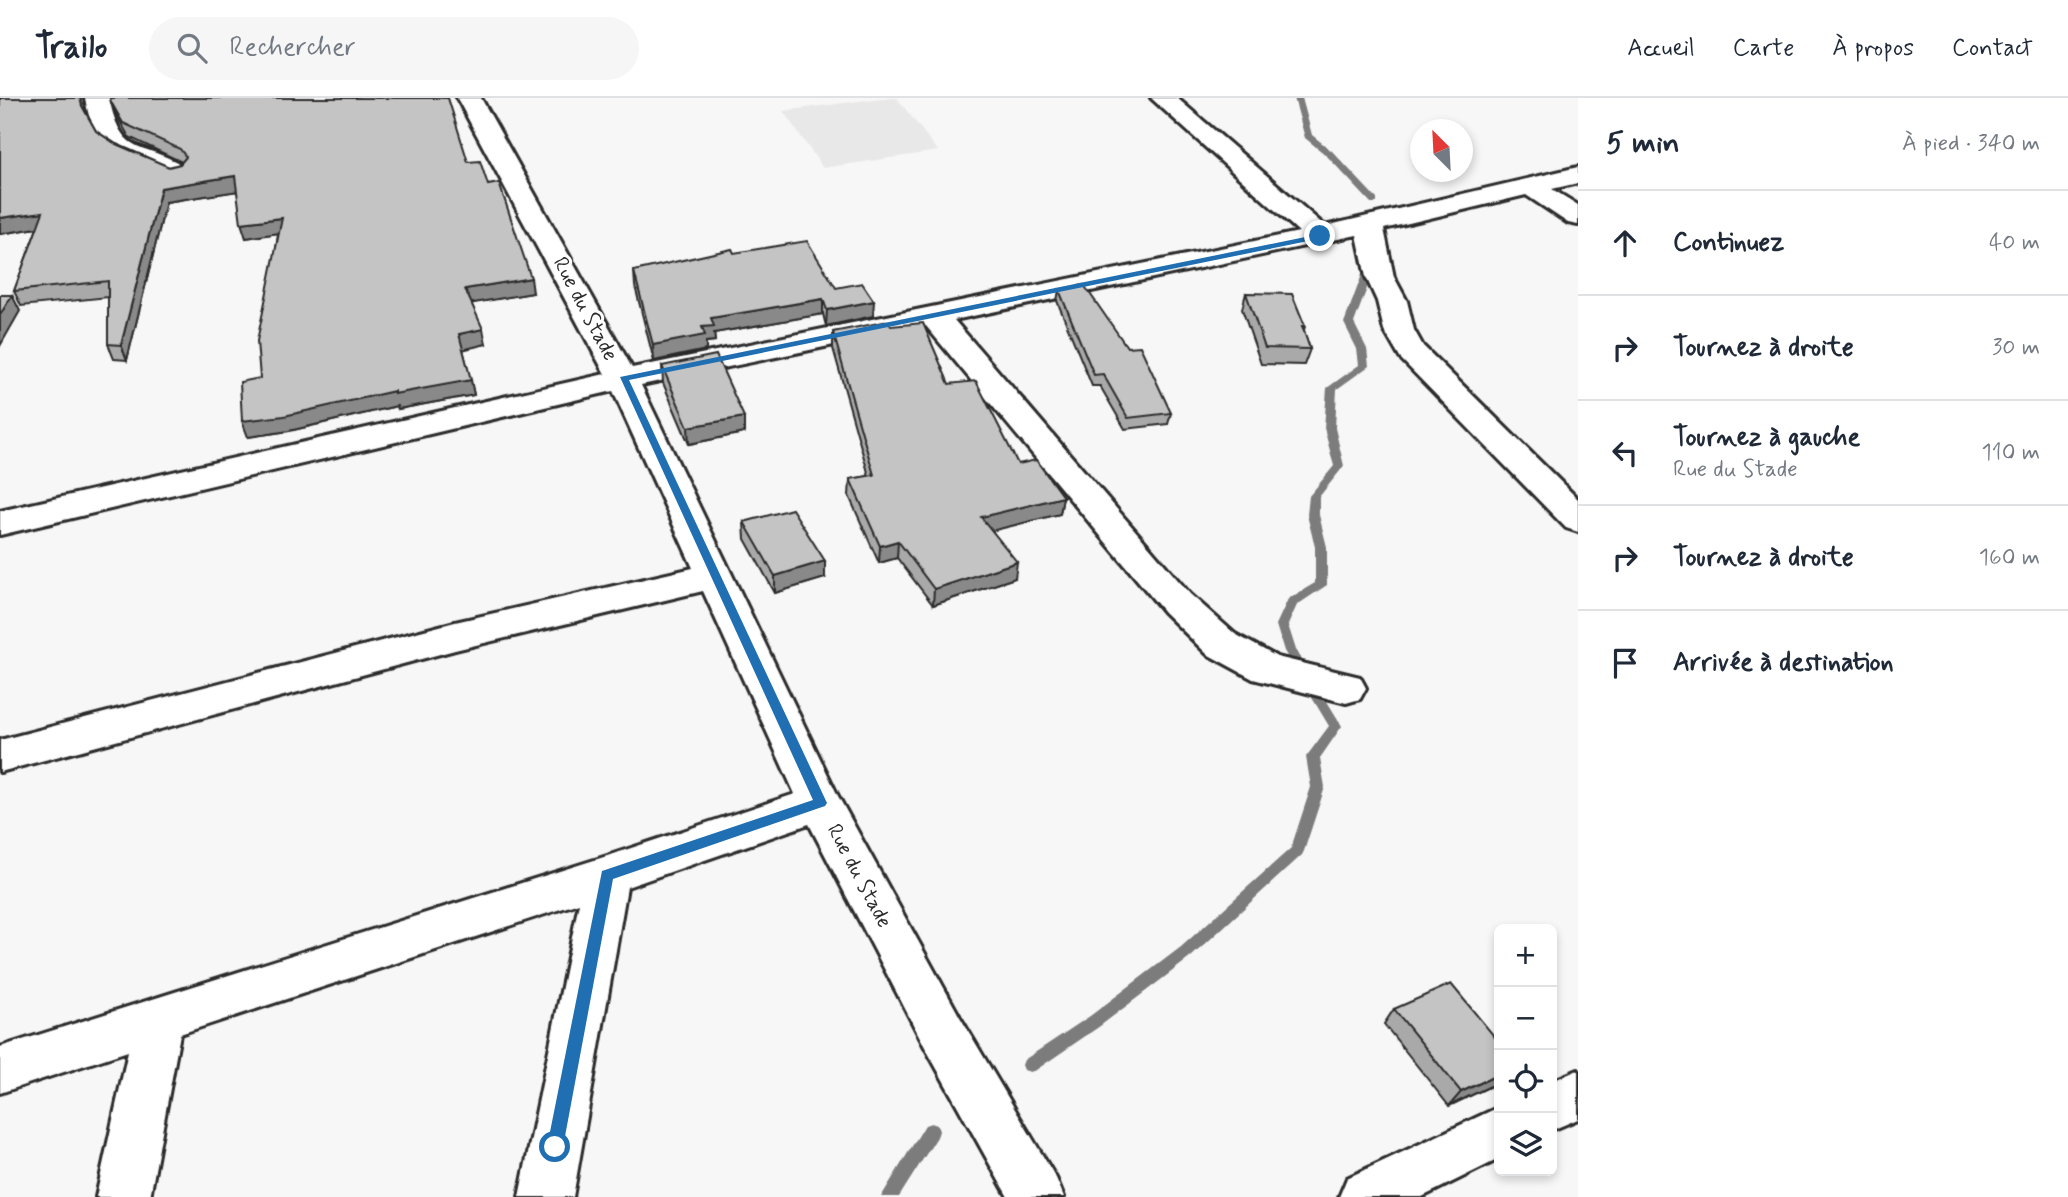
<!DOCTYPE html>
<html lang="fr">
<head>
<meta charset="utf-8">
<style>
	body { margin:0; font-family:Mynerve,sans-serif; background:#f6f6f7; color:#1f2937 }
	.controls { position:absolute; right:21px; bottom:21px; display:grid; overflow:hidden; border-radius:10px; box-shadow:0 4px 10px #0003 }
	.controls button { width:63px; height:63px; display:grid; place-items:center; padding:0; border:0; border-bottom:2px solid #e0e1e3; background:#fff; color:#1f2937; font:35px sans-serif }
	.compass { position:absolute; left:1410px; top:21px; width:63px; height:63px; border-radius:50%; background:#fff; box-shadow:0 4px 10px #0003; rotate:336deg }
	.stop { position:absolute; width:21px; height:21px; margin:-16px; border:5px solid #1f6fb2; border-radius:50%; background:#fff }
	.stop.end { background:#1f6fb2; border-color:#fff; box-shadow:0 2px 7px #0008 }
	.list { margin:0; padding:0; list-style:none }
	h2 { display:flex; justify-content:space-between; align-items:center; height:91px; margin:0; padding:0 28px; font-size:30px }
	h2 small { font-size:23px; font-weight:400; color:#747a83 }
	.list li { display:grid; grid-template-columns:46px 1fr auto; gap:21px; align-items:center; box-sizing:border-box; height:105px; padding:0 28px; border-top:2px solid #e0e1e3 }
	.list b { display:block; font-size:26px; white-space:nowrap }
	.list p { margin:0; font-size:23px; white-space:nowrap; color:#747a83 }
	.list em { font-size:23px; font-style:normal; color:#747a83 }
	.icon { flex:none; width:38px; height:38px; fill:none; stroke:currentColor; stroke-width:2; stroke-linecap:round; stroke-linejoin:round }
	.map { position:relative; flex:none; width:1578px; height:1099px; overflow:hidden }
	header { display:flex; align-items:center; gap:42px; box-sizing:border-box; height:98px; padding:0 35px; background:#fff; border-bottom:2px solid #e0e1e3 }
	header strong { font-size:33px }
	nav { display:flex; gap:38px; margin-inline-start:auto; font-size:24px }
	.search { width:490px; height:63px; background:#f6f6f7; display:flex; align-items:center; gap:18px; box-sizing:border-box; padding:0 24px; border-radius:38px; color:#747a83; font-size:26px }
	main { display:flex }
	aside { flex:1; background:#fff }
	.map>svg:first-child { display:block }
	.built { fill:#e8e8e8 }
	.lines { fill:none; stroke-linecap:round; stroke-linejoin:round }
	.stream { fill:#7b7b7b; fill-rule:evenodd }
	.minor-casing { stroke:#2b2b2b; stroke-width:6 }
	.minor { fill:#fff; fill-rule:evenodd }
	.wall { fill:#a9a9a9; stroke:#2b2b2b; stroke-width:2 }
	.shaded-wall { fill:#898989; stroke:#2b2b2b; stroke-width:2 }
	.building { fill:#c4c4c4; stroke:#2b2b2b; stroke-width:2 }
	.route { fill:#1f6fb2 }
	.labels { text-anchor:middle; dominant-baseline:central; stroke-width:6; stroke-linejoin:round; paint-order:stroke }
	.street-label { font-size:21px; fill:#2b2b2b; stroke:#fff }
</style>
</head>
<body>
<header>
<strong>Trailo</strong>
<div class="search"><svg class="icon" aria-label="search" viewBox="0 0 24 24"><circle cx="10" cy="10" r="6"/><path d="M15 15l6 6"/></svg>Rechercher</div>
<nav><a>Accueil</a><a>Carte</a><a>À propos</a><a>Contact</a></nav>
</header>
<main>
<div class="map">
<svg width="1578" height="1099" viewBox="0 0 1578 1099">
	<rect width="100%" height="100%" fill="#f7f7f7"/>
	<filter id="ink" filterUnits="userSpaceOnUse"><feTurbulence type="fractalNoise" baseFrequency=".0143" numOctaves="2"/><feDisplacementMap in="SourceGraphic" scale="14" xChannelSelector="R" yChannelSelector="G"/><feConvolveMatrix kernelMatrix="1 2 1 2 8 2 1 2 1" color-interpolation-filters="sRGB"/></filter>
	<g filter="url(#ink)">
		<polygon class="built" points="882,0 897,0 938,53 823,70 783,13"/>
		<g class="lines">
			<g class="stream">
				<polygon points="1294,0 1302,0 1312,37 1332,53 1377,101 1377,105 1371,105 1326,57 1305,40"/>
				<polygon points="1371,163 1376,166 1354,225 1367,251 1369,268 1337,291 1335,330 1344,368 1319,399 1319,417 1327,449 1327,487 1297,507 1288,527 1296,552 1342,628 1320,660 1325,689 1304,753 1302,757 1191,859 1100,928 1036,972 1030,974 1024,972 1022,967 1024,962 1090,918 1181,849 1291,750 1311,689 1306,659 1329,628 1284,553 1276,527 1288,501 1315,485 1315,449 1307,417 1309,398 1334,368 1324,330 1327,290 1359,267 1357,251 1344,225 1366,166"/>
				<polygon points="931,1025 937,1027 939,1033 937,1039 899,1099 881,1099 925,1027"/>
			</g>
			<g class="minor-casing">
				<g id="minor">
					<path d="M 85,0 L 109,0 C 122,60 140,42 184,68 L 188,73 L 184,78 L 175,81 L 166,78 C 118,50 97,65 85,0 Z"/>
					<polygon points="457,0 481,0 632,270 1299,134 1151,0 1177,0 1325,128 1578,69 1578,85 1552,91 1578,107 1578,127 1568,125 1526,97 1384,131 1394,179 1407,203 1414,232 1423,248 1578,401 1578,434 1566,430 1400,260 1384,232 1377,203 1366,179 1357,137 954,222 1190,496 1235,536 1277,559 1360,579 1366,590 1360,601 1346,605 1253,581 1207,556 1164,514 926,228 641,287 838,698 960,919 1056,1080 1064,1099 1008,1099 926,951 809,726 627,789 573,1099 519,1099 579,805 180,936 150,1099 96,1099 128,953 0,995 0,949 607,758 795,696 703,493 455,552 0,674 0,642 455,524 693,470 613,293 0,437 0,413 605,276"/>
					<polygon points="1578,972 1578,1021 1552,1032 1552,983"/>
					<polygon points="1499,1009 1499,1061 1422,1099 1339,1099 1347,1080"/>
				</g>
			</g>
			<use href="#minor" class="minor"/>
		</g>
		<g class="wall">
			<polygon points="0,0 83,0 86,15 96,33 116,46 169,69 180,66 182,64 129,39 117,18 110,0 468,64 488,87 533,195 471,205 486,246 463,251 474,297 398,311 397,308 289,333 248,339 260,280 278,135 246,140 237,93 166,104 127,262 114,261 108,246 108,199 21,208 14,193 37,130 0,136"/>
			<polygon points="734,155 836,190 873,218 826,228 823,216 714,235 715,243 706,244 706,252 654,263 635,188 634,173"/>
			<polygon points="1059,192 1171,315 1168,326 1125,331 1100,288 1092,288 1057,203"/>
			<polygon points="1246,195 1305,228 1304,232 1310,251 1304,267 1261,266 1242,211"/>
			<polygon points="891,228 949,286 1018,366 1063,399 1060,416 992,432 1015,480 933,507 897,460 879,465 849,398 850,381 869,378 833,250 833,234"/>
			<polygon points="662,268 744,335 689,346 663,285"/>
			<polygon points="744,424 825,480 775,495 745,441"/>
			<polygon points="1394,911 1499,984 1449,1008 1384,926"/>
		</g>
		<g class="shaded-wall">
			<polygon points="80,0 83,0 88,22 82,8"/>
			<polygon points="235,78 239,93 166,104 127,262 121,247 161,90"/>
			<polygon points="43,114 49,128 0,136 0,120"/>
			<polygon points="282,120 286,134 246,140 241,125"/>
			<polygon points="531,180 533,195 468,206 465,191"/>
			<polygon points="12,197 20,213 0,248 0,217"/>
			<polygon points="823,201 823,216 714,235 715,243 706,244 706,252 654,263 653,247 702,229 711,220"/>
			<polygon points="874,203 873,218 826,228 827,212"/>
			<polygon points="483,231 486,246 462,252 459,236"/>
			<polygon points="471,282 474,297 398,311 397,308 289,333 248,339 242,323 394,293"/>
			<polygon points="744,319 744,335 689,346 688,329"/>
			<polygon points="1063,399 1060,416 979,436 981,419"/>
			<polygon points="898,443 897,460 879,465 880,448"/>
			<polygon points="825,463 825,480 775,495 775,478"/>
			<polygon points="1017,464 1015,480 933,507 934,491"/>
			<polygon points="1499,976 1499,984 1449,1008 1461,994"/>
		</g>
		<g class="building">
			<polygon points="0,0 80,0 82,8 96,33 116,46 169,69 180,66 186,59 180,51 123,25 111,4 110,0 448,0 468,64 480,63 488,87 499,85 531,180 465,191 483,231 459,236 471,282 394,296 394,293 284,318 242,323 240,284 260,280 257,243 282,120 241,125 235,78 161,90 121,247 108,246 108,183 14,193 43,114 0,120"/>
			<polygon points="807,143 836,190 862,185 874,203 827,212 823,201 711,220 714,228 702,229 705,237 653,247 634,173 732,151 734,155"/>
			<polygon points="1084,187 1127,249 1140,248 1171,315 1128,320 1103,276 1094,277 1059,192"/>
			<polygon points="1246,195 1292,196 1305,228 1302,228 1310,251 1265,250"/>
			<polygon points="0,197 12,197 0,217"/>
			<polygon points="888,223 891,228 923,225 949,286 976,283 1018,366 1036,362 1063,399 981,419 1017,464 934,491 898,443 880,448 850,381 874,377 833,234"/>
			<polygon points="716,257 744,319 688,329 662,268"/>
			<polygon points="792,411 825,463 775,478 744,424"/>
			<polygon points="1451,886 1499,944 1499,976 1461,994 1394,911"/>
		</g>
	</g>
	<polygon class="route" points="1320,136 1323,140 629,282 827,705 825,708 613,781 563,1049 560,1054 555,1057 550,1054 547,1049 602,773 813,702 620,279"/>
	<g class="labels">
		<g class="street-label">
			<text transform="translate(585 211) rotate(62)">Rue du Stade</text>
			<text transform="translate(859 778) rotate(62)">Rue du Stade</text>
		</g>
	</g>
</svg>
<div class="controls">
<button>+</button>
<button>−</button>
<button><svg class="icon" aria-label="locate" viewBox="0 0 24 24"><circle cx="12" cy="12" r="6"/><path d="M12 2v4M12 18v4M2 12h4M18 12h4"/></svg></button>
<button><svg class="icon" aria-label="layers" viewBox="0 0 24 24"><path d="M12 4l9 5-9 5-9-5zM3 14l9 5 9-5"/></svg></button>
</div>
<svg class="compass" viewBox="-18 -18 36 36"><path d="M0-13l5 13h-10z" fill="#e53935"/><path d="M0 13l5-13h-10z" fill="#747a83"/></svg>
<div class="stop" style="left:555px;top:1049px"></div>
<div class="stop end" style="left:1320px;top:138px"></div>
</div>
<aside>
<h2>5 min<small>À pied · 340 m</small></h2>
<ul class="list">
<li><svg class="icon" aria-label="ahead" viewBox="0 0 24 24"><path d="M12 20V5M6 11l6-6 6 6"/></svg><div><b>Continuez</b></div><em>40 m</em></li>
<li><svg class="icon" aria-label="right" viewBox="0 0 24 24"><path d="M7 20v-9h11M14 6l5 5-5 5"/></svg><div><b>Tournez à droite</b></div><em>30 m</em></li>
<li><svg class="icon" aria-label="left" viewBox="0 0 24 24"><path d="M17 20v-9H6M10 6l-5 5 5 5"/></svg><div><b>Tournez à gauche</b><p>Rue du Stade</p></div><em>110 m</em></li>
<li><svg class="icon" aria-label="right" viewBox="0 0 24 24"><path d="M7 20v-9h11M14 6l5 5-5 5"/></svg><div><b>Tournez à droite</b></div><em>160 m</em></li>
<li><svg class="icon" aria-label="arrive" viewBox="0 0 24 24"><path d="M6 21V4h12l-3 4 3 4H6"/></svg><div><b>Arrivée à destination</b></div></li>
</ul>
</aside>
</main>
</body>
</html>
